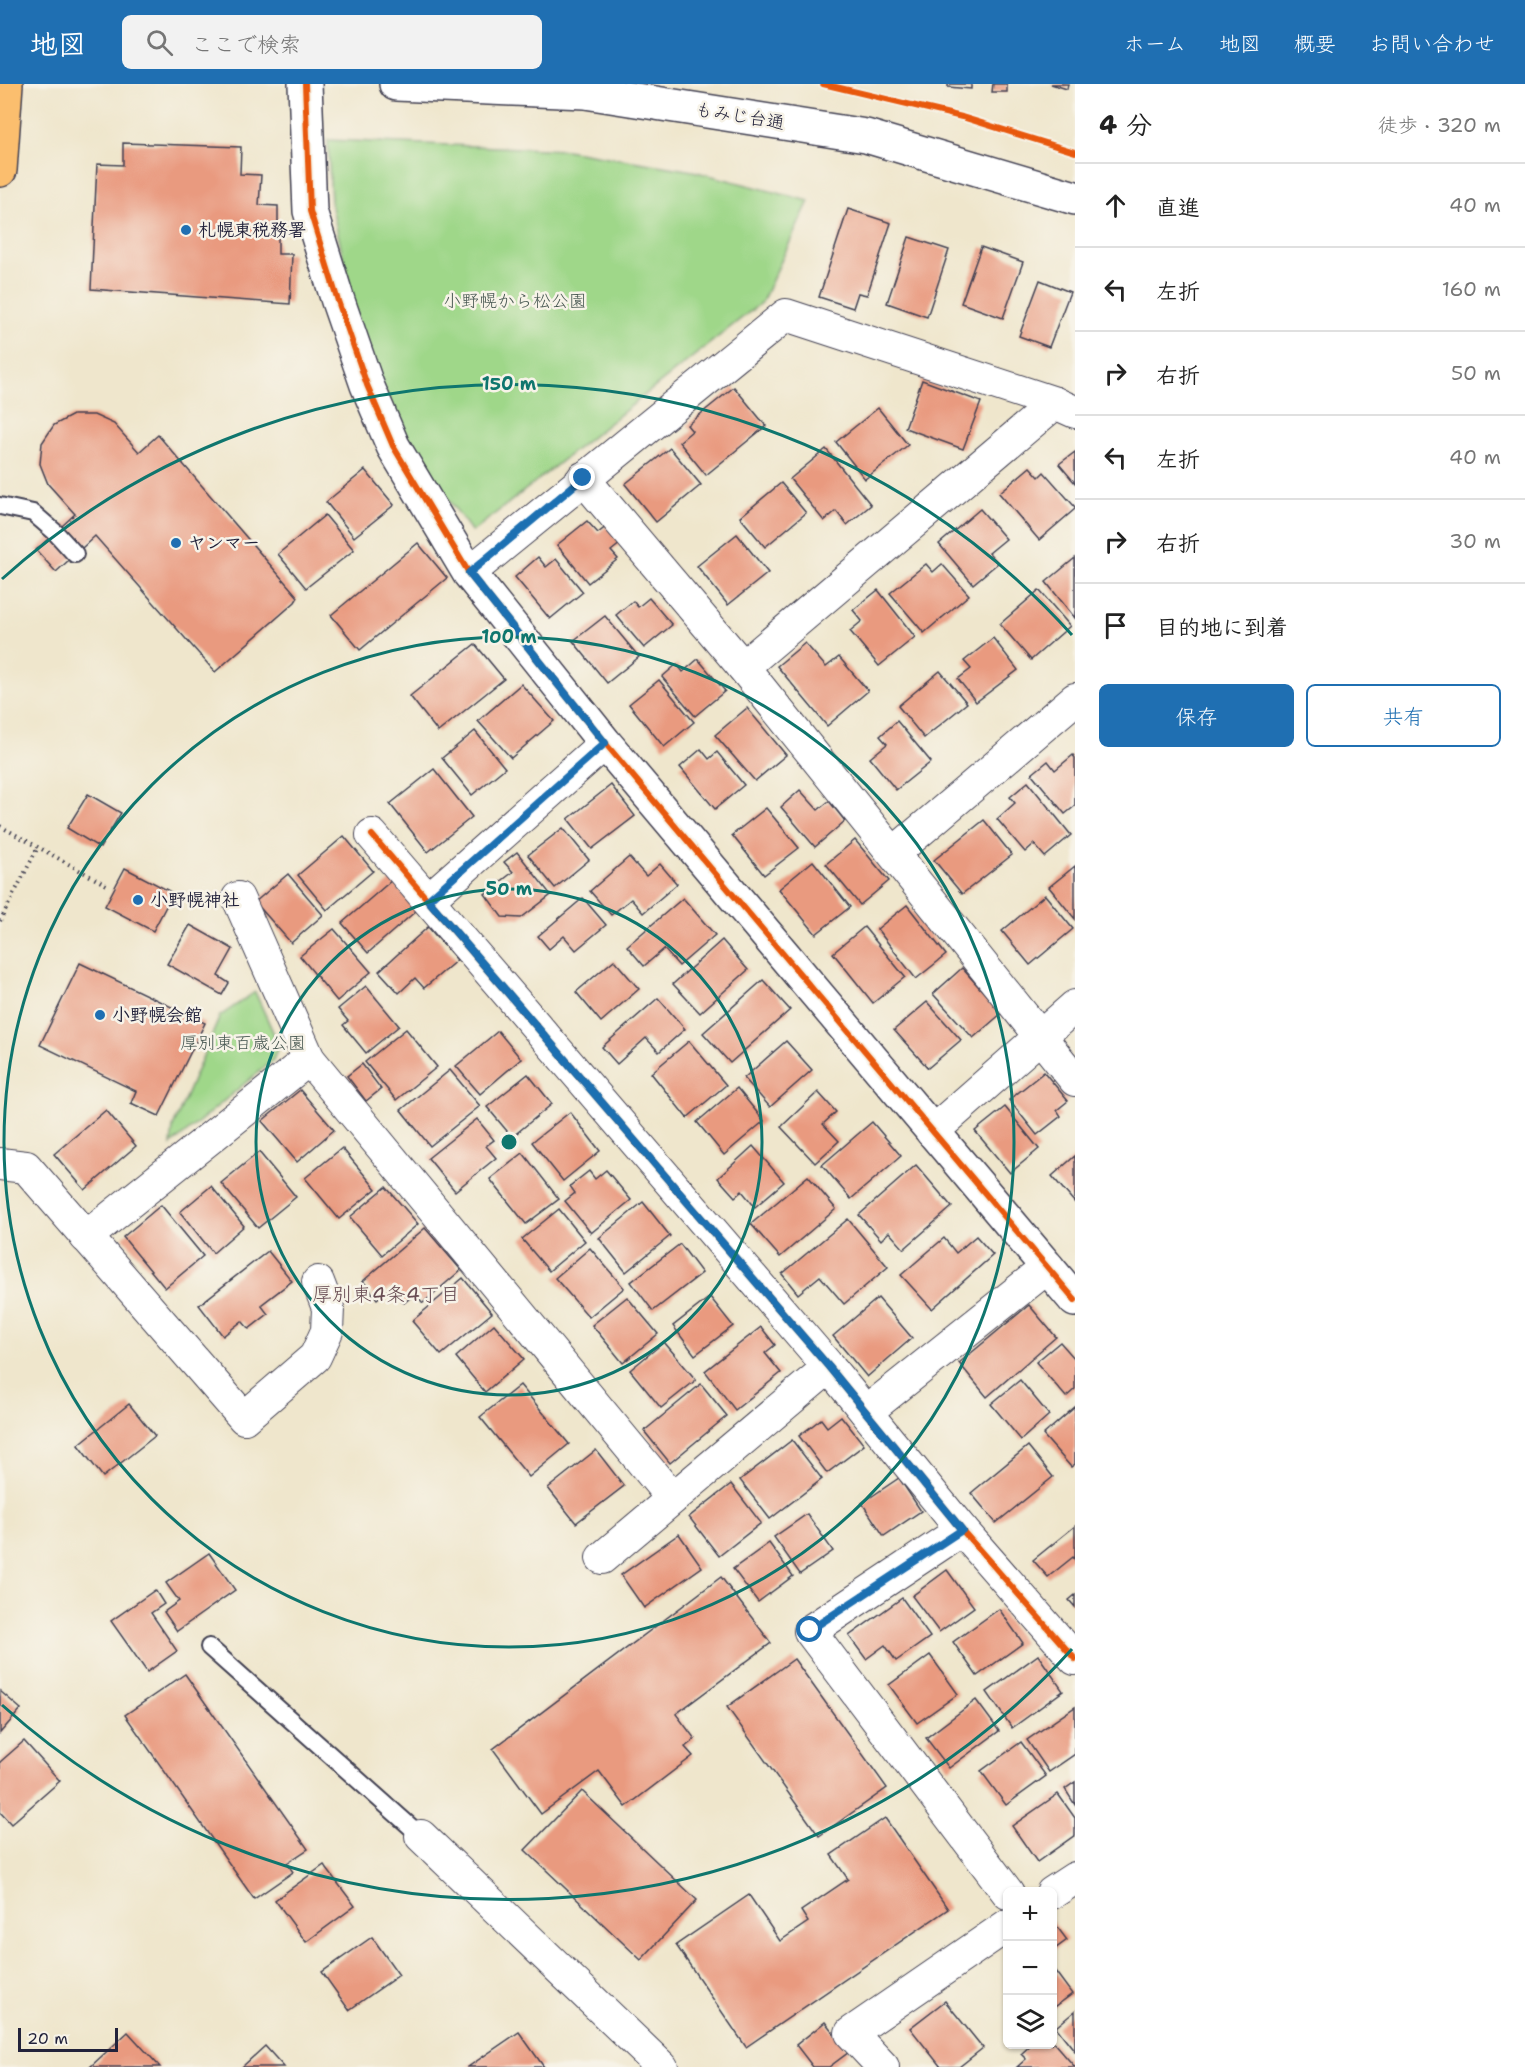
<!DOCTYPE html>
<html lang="ja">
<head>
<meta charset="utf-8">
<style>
	body { margin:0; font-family:"Shantell Sans","Klee One",sans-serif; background:#f2f2f2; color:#222 }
	.controls { position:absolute; right:18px; bottom:18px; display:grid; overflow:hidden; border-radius:9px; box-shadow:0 2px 4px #0004 }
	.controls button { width:54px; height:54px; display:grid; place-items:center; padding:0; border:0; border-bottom:2px solid #e0e0e0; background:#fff; color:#222; font:30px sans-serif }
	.scale { position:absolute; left:18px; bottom:15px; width:100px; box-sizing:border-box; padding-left:6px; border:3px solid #22223b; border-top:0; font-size:16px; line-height:21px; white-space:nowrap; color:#22223b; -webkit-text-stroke:4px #f7f3e8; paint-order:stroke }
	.stop { position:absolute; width:18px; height:18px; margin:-14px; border:4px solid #1f6fb2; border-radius:50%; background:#fff }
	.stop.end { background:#1f6fb2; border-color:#fff; box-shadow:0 2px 6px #0008 }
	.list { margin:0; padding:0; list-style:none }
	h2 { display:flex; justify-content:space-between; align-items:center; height:78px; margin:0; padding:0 24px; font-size:26px }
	h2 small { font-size:20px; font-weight:400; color:#767676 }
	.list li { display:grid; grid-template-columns:39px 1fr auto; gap:18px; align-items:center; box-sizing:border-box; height:84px; padding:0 24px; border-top:2px solid #e0e0e0 }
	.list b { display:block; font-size:22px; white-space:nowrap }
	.list em { font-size:20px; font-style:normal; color:#767676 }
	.actions { display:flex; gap:12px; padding:18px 24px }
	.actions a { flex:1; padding:14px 0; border:2px solid #1f6fb2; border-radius:9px; text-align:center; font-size:21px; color:#1f6fb2 }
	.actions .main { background:#1f6fb2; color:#fff }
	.icon { flex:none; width:33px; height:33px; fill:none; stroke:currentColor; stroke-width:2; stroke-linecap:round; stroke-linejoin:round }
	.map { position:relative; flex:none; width:1075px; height:1983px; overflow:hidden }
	header { display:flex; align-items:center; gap:36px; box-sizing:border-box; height:84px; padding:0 30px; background:#1f6fb2; color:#fff }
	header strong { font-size:28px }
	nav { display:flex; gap:33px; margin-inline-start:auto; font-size:21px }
	.search { width:420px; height:54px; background:#f2f2f2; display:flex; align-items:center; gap:15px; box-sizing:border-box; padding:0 21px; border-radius:9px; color:#767676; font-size:22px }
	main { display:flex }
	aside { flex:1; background:#fff }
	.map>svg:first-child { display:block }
	.green { fill:#9fd789; stroke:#607c62; stroke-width:1.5 }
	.building { fill:#e99a7f }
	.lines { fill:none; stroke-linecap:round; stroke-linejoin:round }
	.service-casing { stroke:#413f51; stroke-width:20 }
	.minor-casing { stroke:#413f51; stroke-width:34 }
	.tertiary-casing { stroke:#413f51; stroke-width:36 }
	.trunk-casing { stroke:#413f51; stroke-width:36 }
	.path { stroke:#413f51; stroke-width:4; stroke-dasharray:1.5 4.5; stroke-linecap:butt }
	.service { stroke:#fff; stroke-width:16 }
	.minor { stroke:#fff; stroke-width:32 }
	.tertiary { stroke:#fff; stroke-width:33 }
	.trunk { stroke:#fbbe6e; stroke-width:33 }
	.cycleway-casing { stroke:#f7f3e8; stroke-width:10 }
	.cycleway { stroke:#e8590c; stroke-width:6 }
	.route { stroke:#1f6fb2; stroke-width:8 }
	.ring { fill:none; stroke:#0f766e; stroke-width:3 }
	.poi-dot { fill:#1f6fb2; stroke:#f7f3e8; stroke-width:2 }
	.labels { text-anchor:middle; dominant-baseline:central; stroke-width:5; stroke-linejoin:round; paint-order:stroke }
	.street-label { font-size:18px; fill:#22223b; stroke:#f7f3e8 }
	.poi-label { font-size:18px; font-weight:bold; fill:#22223b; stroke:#f7f3e8; text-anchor:start }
	.park-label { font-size:18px; fill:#485852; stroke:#f7f3e8 }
	.neighbourhood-label { font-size:20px; fill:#684c53; stroke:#f7f3e8 }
	.centre { fill:#0f766e; stroke:#f7f3e8; stroke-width:3 }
	.ring-label { font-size:18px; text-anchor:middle; font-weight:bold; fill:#0f766e; stroke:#f7f3e8; stroke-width:5; stroke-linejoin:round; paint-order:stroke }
</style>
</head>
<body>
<header>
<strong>地図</strong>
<div class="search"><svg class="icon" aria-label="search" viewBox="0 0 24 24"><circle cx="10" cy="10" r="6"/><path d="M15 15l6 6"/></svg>ここで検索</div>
<nav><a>ホーム</a><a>地図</a><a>概要</a><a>お問い合わせ</a></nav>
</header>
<main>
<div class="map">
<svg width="1075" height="1983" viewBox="0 0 1075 1983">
	<rect width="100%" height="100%" fill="#f7f3e8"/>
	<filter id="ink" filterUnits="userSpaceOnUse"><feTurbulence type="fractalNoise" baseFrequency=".0167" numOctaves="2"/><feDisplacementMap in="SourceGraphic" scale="12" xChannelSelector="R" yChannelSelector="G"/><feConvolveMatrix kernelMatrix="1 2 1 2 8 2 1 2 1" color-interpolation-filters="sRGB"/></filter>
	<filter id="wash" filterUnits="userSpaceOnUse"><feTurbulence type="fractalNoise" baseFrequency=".008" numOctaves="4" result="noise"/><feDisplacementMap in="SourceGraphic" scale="24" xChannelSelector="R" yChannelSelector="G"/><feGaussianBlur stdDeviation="1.35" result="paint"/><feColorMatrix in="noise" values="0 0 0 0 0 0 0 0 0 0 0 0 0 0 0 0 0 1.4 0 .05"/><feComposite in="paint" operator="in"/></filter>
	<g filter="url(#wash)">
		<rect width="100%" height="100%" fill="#efe6cc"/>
		<g class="green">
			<polygon points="328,56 566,66 693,87 809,117 762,218 472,448 400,349 358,240 331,119"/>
			<polygon points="255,908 279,961 273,976 171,1061 173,1043 220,932"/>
		</g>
		<g id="blocks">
			<g class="building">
				<polygon points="948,0 971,0 971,5 948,3"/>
				<polygon points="993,0 1007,0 1007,8 992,8"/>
				<polygon points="1051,0 1068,0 1067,5"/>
				<polygon points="123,59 241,63 240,90 261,91 259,121 278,122 278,170 292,170 290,220 91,205 97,80 123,81"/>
				<polygon points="848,125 891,139 867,211 858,209 853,224 819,213"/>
				<polygon points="909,153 949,166 927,233 887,219"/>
				<polygon points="981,163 1023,178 1003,234 961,219"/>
				<polygon points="1040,196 1070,208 1049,263 1019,252"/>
				<polygon points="922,296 981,318 963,365 905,344"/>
				<polygon points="734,303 766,342 706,391 679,358 692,347 687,341"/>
				<polygon points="878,324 908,361 865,395 836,358"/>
				<polygon points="73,331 94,331 114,340 139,368 158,351 298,513 295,518 215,588 95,452 56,488 36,466 75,430 48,400 40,380 42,359 54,341"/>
				<polygon points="670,364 701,401 656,438 625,400"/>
				<polygon points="826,365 871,421 847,441 836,427 824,437 790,395"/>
				<polygon points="1075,368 1075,399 1059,380"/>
				<polygon points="1030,383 1039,393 1044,388 1075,423 1075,425 1039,456 999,409"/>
				<polygon points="365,386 394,421 354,453 326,418"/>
				<polygon points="781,399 806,429 765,463 740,433"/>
				<polygon points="980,425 1006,455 989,469 998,479 973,500 939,460"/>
				<polygon points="325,431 354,466 306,504 278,470"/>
				<polygon points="587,437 598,449 607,442 621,459 611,467 618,475 588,499 557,461"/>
				<polygon points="737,450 768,489 728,521 697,482"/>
				<polygon points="418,459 447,494 360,566 331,531"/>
				<polygon points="538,473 546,483 556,475 583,508 550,535 515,493"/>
				<polygon points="1075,474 1075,534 1046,498"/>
				<polygon points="926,480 933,488 942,480 969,511 924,549 890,509"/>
				<polygon points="878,506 915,553 879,582 850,547 862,537 853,526"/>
				<polygon points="1039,506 1070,542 1031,576 1000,540"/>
				<polygon points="649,514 672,541 644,564 616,531 633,517 638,523"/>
				<polygon points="605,532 639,573 607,599 573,557"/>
				<polygon points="993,554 1018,586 976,618 958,595 971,585 964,577"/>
				<polygon points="805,559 826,583 839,573 868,607 827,642 777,582"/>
				<polygon points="475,560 504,595 438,648 410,612"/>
				<polygon points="698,575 725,607 695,632 662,593 677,580 683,588"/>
				<polygon points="940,587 967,619 924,654 898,622"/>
				<polygon points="659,596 694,638 664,663 629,620"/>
				<polygon points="521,600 554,637 511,674 478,637"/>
				<polygon points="747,624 786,671 755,697 715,651"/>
				<polygon points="897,637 931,678 896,706 870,674 887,660 880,652"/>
				<polygon points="475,647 505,684 472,711 442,674"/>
				<polygon points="701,665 709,675 717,668 744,701 715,725 680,683"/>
				<polygon points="1073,671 1075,674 1075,722 1065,730 1032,690 1048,677 1055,686"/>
				<polygon points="434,685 472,733 428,768 390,720"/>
				<polygon points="1028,698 1071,751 1045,773 1034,760 1025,768 997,735 1015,719 1010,713"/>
				<polygon points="611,701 635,732 592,765 568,735"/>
				<polygon points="800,706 818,726 829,717 845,737 815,763 781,723"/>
				<polygon points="88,710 121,729 100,764 67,744"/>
				<polygon points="766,724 799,764 764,791 732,751"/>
				<polygon points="984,736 1012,771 962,810 934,776"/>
				<polygon points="563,744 589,776 555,804 528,771"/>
				<polygon points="344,752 373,787 327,826 298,791"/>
				<polygon points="855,756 889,797 860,821 826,780"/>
				<polygon points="517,768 551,811 521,834 502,833 485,810 513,788 504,778"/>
				<polygon points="629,773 646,792 660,780 677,800 643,829 631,815 611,831 590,807"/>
				<polygon points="813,777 850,823 816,850 779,805"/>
				<polygon points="1075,782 1075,835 1049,803"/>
				<polygon points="125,784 173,809 153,847 105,822"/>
				<polygon points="288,790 323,831 291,859 255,818"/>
				<polygon points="392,796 417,826 368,869 342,839"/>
				<polygon points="1045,811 1073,845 1030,881 1002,847"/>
				<polygon points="583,814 606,841 576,866 564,852 549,865 538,852"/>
				<polygon points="683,814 715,851 679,882 664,865 644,882 627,862"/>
				<polygon points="907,821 946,871 916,895 877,845"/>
				<polygon points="190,841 233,865 218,892 229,899 222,911 167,880"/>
				<polygon points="428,843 457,876 424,904 415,894 399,909 379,887"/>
				<polygon points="864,843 905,893 873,919 833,869"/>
				<polygon points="334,845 371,888 337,917 300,872"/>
				<polygon points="722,856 748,886 700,929 673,900"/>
				<polygon points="614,876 639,905 601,938 576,908"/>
				<polygon points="80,879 205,939 159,1032 131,1019 136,1007 40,961"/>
				<polygon points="962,884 1002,929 973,954 933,910"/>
				<polygon points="763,896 790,926 730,979 703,949"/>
				<polygon points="366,902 399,942 366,969 343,941 348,937 338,925"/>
				<polygon points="658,914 685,945 659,968 646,954 617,980 602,963"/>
				<polygon points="927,918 961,956 928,984 894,946"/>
				<polygon points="406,945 437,983 396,1016 365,978"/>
				<polygon points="498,947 521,975 480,1010 456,982"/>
				<polygon points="689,957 726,1001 687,1034 651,989"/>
				<polygon points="786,957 812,986 770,1023 744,994"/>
				<polygon points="362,980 381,1005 366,1017 347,992"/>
				<polygon points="450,986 480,1022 430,1062 401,1026"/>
				<polygon points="1044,988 1068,1017 1057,1026 1061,1032 1037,1051 1009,1016"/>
				<polygon points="528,990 552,1020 512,1053 487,1023"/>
				<polygon points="737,1004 764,1037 724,1071 697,1038"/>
				<polygon points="300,1006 334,1046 297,1078 262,1037"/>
				<polygon points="818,1008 836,1028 823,1040 839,1057 815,1079 781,1043"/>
				<polygon points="1005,1023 1039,1065 1010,1089 975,1047"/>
				<polygon points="106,1026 136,1062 85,1106 54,1070"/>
				<polygon points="570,1028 600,1067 563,1097 532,1058"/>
				<polygon points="477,1035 494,1056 486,1062 496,1074 455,1107 428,1074"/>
				<polygon points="872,1038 901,1072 851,1115 822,1081"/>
				<polygon points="753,1062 784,1098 755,1123 742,1107 735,1113 718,1094"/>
				<polygon points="342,1064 376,1105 339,1135 305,1094"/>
				<polygon points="259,1068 296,1113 258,1144 221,1099"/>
				<polygon points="523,1069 559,1115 526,1140 490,1095"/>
				<polygon points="1075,1072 1075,1119 1052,1092"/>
				<polygon points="916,1081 952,1123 904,1165 889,1148 881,1156 859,1131"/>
				<polygon points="606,1086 631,1116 591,1149 565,1117 575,1109 570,1102 589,1087 595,1095"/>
				<polygon points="808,1092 836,1125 780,1173 751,1140"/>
				<polygon points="211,1102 244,1142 213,1169 180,1128"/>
				<polygon points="386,1103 418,1140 382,1171 350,1133"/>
				<polygon points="643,1118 670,1152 626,1188 599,1154"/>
				<polygon points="161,1121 203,1172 165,1204 123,1153"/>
				<polygon points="559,1125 585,1157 549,1187 522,1155"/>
				<polygon points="848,1135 888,1183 844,1220 820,1192 798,1210 782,1190"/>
				<polygon points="425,1144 461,1186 423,1219 415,1210 404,1219 391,1203 377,1215 363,1197"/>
				<polygon points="976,1152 993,1171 932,1225 901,1191 944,1154 956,1169"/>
				<polygon points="680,1160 702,1189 653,1227 631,1198"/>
				<polygon points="590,1164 624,1204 589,1233 555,1194"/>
				<polygon points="268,1167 292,1197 261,1221 268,1230 249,1245 242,1237 223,1252 199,1221"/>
				<polygon points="463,1194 492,1229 441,1271 412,1237"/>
				<polygon points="627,1213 658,1250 623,1279 592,1241"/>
				<polygon points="710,1213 733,1242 695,1271 673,1242"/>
				<polygon points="878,1214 912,1254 867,1293 833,1252"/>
				<polygon points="1029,1221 1056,1253 987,1313 959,1279"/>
				<polygon points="494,1240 524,1275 485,1308 456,1273"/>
				<polygon points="761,1243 775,1261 765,1269 781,1289 735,1326 705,1287"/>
				<polygon points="664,1258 696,1296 661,1324 630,1286"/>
				<polygon points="1060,1258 1075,1275 1075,1305 1066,1313 1036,1278"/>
				<polygon points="1020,1296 1049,1331 1021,1356 991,1320"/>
				<polygon points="701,1300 727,1332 670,1379 644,1347"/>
				<polygon points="520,1301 569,1360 529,1393 480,1333"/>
				<polygon points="129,1320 155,1352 103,1393 78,1361"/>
				<polygon points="1075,1323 1075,1380 1071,1383 1043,1351"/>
				<polygon points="841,1332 864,1361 827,1389 799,1352 821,1335 827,1343"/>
				<polygon points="792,1356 822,1395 770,1435 740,1396"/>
				<polygon points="1028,1362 1053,1393 996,1439 971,1409"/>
				<polygon points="596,1366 624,1402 576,1439 548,1404"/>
				<polygon points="899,1394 921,1427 884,1452 862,1419"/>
				<polygon points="731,1400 761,1439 719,1472 689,1433"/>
				<polygon points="807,1430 833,1467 800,1490 774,1453"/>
				<polygon points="1075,1442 1075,1476 1073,1473 1048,1493 1033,1476"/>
				<polygon points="679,1450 702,1483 644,1524 621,1491"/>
				<polygon points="769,1459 793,1492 758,1518 733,1485"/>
				<polygon points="209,1469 235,1506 177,1547 164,1528 179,1517 166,1499"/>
				<polygon points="947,1486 974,1523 939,1548 912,1512"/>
				<polygon points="721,1493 771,1559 676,1630 695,1655 685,1663 693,1672 626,1723 599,1687 541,1730 493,1665"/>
				<polygon points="155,1506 164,1520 151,1529 177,1567 147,1588 111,1537"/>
				<polygon points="1075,1511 1075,1523 1069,1516"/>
				<polygon points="902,1514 930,1553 896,1577 885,1561 866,1575 849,1552"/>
				<polygon points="999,1525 1023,1559 977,1592 953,1558"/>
				<polygon points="930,1571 958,1610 917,1639 889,1601"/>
				<polygon points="1038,1571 1063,1607 1012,1644 987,1608"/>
				<polygon points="794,1575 887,1704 819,1752 727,1623"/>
				<polygon points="185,1590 308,1765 287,1779 293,1788 254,1815 125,1631"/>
				<polygon points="0,1607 21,1625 0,1649"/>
				<polygon points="976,1616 999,1647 949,1684 926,1654"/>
				<polygon points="1075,1623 1075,1670 1049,1688 1027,1656"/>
				<polygon points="24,1657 60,1697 11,1740 0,1728 0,1678"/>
				<polygon points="1021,1658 1046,1692 1006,1721 981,1687"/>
				<polygon points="1075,1698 1075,1721 1065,1705"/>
				<polygon points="582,1707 697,1816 641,1876 525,1766"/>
				<polygon points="1058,1710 1075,1734 1075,1751 1037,1778 1012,1742"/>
				<polygon points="885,1734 948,1825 746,1963 676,1861 749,1811 780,1857 808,1838 801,1827 848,1795 831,1771"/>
				<polygon points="324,1781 355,1822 306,1858 275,1816"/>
				<polygon points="1052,1836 1067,1856 1052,1867"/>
				<polygon points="372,1853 399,1891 349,1926 322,1888"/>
				<polygon points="1052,1883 1072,1910 1052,1925"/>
				<polygon points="945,1917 983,1964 959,1983 941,1983 910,1944"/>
				<polygon points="1075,1927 1075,1967 1056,1943"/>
				<polygon points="825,1938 849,1968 829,1983 813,1983 796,1961"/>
				<polygon points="128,1948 160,1983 90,1983"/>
				<polygon points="519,1948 544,1983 468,1983"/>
				<polygon points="1052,1957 1075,1983 1017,1983 1026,1975 1021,1970 1032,1960 1052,1960"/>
				<polygon points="265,1962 284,1983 242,1983"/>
			</g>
		</g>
	</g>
	<g filter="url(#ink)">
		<use href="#blocks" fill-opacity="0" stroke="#413f51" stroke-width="1.5"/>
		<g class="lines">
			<g class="service-casing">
				<g id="service">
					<polyline points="0,422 33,429 55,448 75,470"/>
					<polyline points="209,1563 421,1752"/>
				</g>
			</g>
			<g class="minor-casing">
				<g id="minor">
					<polyline points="583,394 743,583 1075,996"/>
					<polyline points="469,489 786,231 1055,319 1075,328"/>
					<polyline points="743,583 1055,319"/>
					<polyline points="372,751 829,1283 962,1446 1075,1575"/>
					<polyline points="894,769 1075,615"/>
					<polyline points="238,814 309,975 672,1414"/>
					<polyline points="428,816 605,659"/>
					<polyline points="932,1048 1075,922"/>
					<polyline points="0,1080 26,1083 244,1334 315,1273 327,1247 328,1224 318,1198"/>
					<polyline points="86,1153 309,975"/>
					<polyline points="866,1328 1048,1183"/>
					<polyline points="962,1446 810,1547 1008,1809"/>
					<polyline points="602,1474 829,1283"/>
					<polyline points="421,1752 662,1983"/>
					<polyline points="1052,1809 1075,1794"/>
					<polyline points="883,1983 851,1949 1008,1841"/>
				</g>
			</g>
			<g class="tertiary-casing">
				<g id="tertiary">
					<polyline points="305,0 310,127 338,217 367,301 393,362 469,489 605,659 1075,1216"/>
					<polyline points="396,0 585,8 866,52 1075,114"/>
				</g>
			</g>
			<g class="trunk-casing">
				<polyline id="trunk" points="0,86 6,0"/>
			</g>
			<g class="path">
				<polyline points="0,742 108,802"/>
				<polyline points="0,837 38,763"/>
			</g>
			<use href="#service" class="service"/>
			<use href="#minor" class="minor"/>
			<use href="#tertiary" class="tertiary"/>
			<use href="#trunk" class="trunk"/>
			<g class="cycleway-casing">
				<g id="cycleway">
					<polyline points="305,0 310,127 338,217 367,301 393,362 469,489 605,659 1075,1216"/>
					<polyline points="823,0 962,33 1075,68"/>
					<polyline points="372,751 829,1283 962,1446 1075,1575"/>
				</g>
			</g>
			<use href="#cycleway" class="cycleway"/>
		</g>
	</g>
	<g class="lines" filter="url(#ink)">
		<polyline class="route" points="583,394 469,489 605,659 428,816 829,1283 962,1446 810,1546"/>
	</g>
	<g class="ring">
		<circle cx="509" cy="1058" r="253"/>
		<circle cx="509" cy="1058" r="505"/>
		<path d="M1072 1565A758 758 0 0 1 2 1621M2 495A758 758 0 0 1 1072 551"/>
	</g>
	<g class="poi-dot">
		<circle cx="186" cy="146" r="6"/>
		<circle cx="176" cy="459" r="6"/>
		<circle cx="138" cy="816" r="6"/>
		<circle cx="100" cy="931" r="6"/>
	</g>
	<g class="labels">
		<g class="street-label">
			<text transform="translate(740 32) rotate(9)">もみじ台通</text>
		</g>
		<g class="poi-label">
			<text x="198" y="146">札幌東税務署</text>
			<text x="188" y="459">ヤンマー</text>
			<text x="150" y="816">小野幌神社</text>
			<text x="112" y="931">小野幌会館</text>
		</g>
		<g class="park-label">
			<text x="515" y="217">小野幌から松公園</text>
			<text x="243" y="959">厚別東百歳公園</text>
		</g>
		<g class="neighbourhood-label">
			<text x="386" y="1210">厚別東4条4丁目</text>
		</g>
	</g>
	<circle cx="509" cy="1058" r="9" class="centre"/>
	<g class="ring-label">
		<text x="509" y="306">150 m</text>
		<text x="509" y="559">100 m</text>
		<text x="509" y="811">50 m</text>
	</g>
</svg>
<div class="controls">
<button>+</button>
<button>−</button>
<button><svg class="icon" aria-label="layers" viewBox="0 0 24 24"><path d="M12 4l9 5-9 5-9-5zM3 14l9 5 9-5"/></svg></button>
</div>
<div class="scale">20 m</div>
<div class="stop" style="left:810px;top:1546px"></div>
<div class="stop end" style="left:583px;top:394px"></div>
</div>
<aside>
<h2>4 分<small>徒歩 · 320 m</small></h2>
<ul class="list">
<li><svg class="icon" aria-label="ahead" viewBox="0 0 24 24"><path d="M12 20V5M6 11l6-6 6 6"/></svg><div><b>直進</b></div><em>40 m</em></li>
<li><svg class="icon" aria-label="left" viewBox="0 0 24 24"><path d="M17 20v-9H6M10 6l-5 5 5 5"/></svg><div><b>左折</b></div><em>160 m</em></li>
<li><svg class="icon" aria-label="right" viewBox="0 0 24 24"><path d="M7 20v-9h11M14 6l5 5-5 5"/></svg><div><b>右折</b></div><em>50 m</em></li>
<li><svg class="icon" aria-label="left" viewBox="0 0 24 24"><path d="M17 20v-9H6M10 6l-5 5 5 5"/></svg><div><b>左折</b></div><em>40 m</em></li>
<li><svg class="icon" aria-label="right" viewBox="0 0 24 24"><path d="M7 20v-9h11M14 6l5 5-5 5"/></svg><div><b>右折</b></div><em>30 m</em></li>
<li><svg class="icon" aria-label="arrive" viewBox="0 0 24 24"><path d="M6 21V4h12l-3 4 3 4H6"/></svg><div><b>目的地に到着</b></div></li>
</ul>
<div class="actions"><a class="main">保存</a><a>共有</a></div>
</aside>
</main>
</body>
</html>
